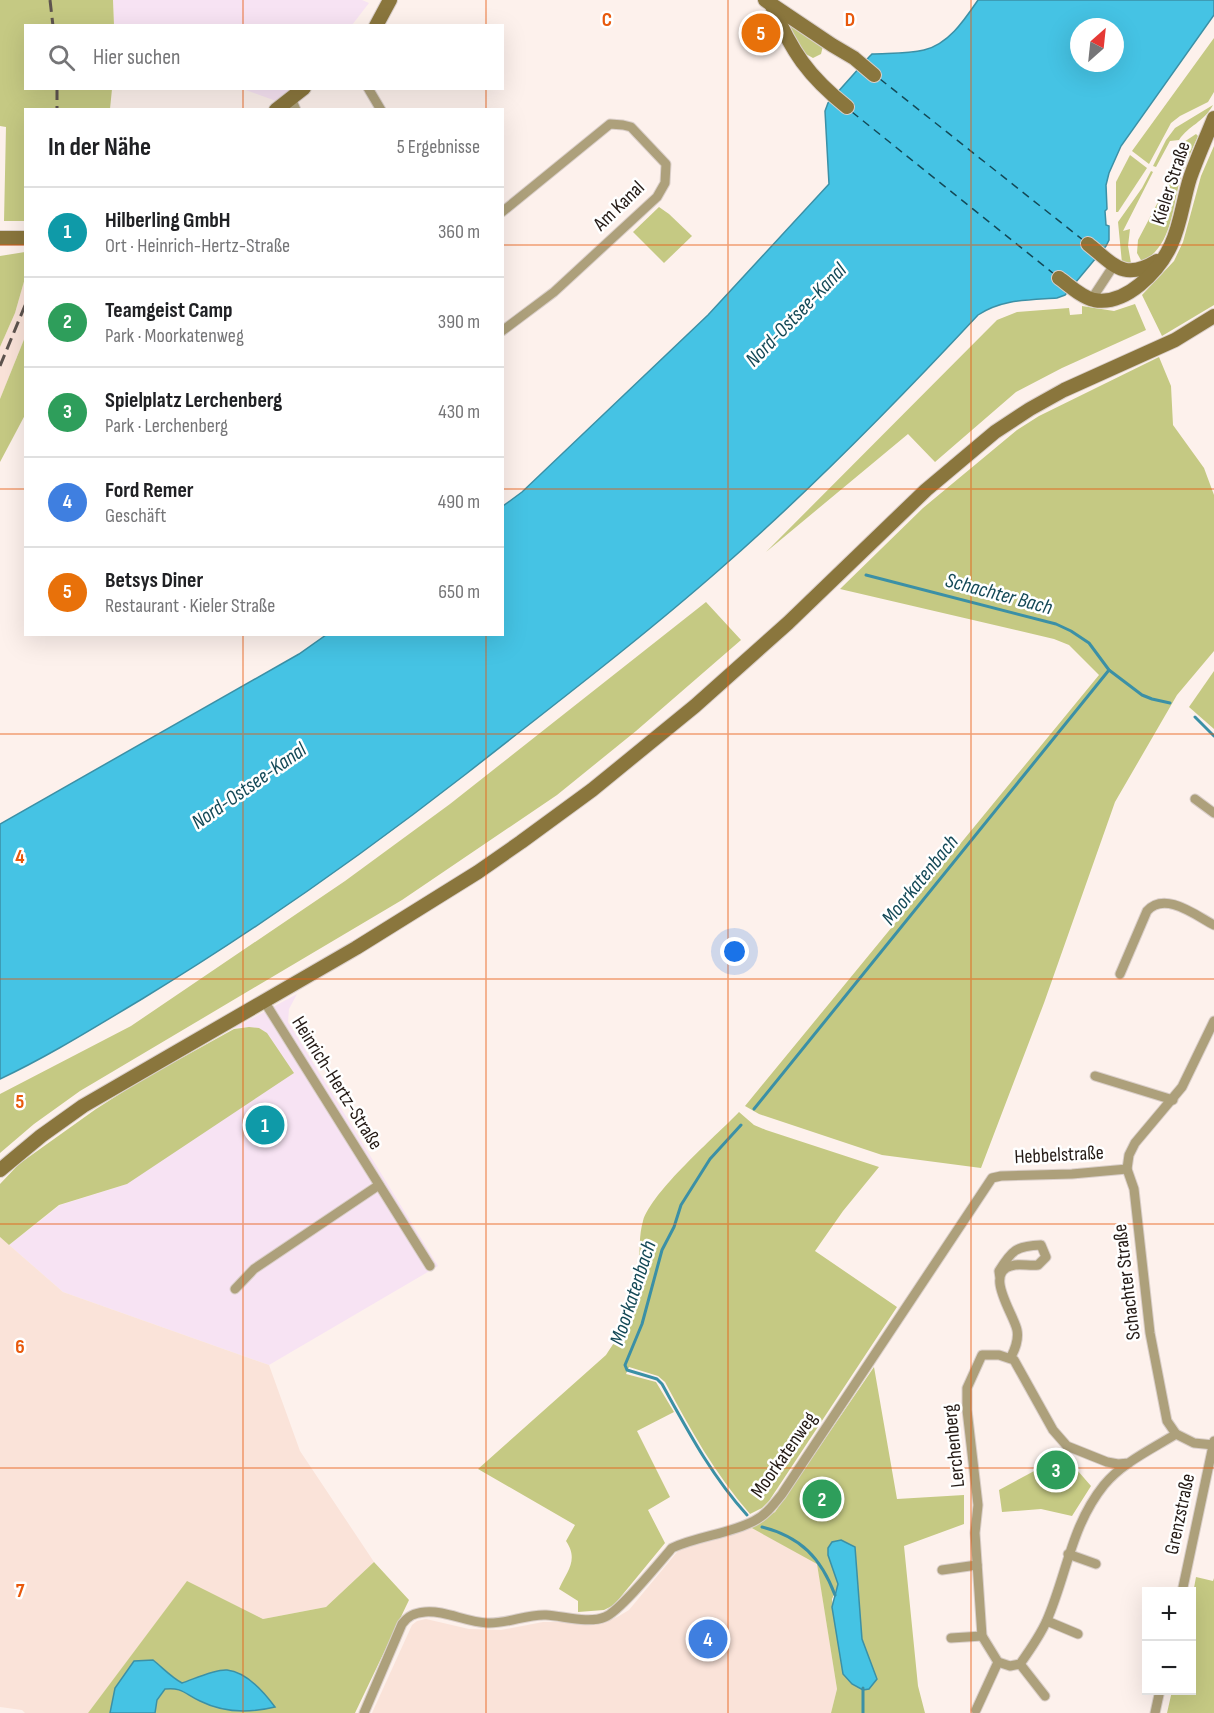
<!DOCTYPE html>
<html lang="de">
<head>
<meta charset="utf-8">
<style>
	body { margin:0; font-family:"Sofia Sans Condensed",sans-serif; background:#f6f6f6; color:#202124 }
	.controls { position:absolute; right:18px; bottom:18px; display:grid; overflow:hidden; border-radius:0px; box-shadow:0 6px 24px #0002 }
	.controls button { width:54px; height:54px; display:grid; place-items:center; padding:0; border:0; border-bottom:2px solid #e0e0e0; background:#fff; color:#202124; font:30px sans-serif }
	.compass { position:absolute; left:1070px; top:18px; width:54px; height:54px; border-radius:50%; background:#fff; box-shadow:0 6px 24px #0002; rotate:27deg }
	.you { position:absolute; left:735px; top:952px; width:21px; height:21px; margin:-15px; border:4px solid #fff; border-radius:50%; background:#1a73e8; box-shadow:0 0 0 9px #1a73e833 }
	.badge { display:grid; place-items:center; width:39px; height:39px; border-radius:50%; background:#1a73e8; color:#fff; font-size:20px; font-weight:700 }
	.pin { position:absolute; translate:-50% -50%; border:3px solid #fff; box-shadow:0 2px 6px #0006 }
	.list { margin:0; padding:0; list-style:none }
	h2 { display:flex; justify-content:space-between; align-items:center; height:78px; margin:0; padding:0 24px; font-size:26px }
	h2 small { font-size:20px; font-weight:400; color:#757577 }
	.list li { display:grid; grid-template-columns:39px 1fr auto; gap:18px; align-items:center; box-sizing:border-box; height:90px; padding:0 24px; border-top:2px solid #e0e0e0 }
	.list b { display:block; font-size:22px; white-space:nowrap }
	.list p { margin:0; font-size:20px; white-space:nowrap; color:#757577 }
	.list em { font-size:20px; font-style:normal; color:#757577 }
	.icon { flex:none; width:33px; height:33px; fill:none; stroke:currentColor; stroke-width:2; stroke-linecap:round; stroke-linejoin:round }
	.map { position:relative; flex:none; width:1214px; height:1713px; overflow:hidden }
	.search { position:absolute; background:#fff; box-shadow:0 6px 24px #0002; left:24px; top:24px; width:480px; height:66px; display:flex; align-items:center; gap:15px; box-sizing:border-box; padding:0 21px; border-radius:0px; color:#757577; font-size:22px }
	.panel { position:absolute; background:#fff; box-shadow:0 6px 24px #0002; left:24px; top:108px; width:480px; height:528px; border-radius:0px }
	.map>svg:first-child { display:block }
	.commercial { fill:#f7e3f3 }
	.built { fill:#fae3d9 }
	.green { fill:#c5c983; fill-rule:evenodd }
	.water { fill:#45c3e4; stroke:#3b90a6; stroke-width:1.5; fill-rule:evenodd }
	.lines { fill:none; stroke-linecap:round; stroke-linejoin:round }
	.stream { stroke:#3b90a6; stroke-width:3 }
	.ferry { stroke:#144957; stroke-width:1.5; stroke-dasharray:8 6; stroke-linecap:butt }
	.street-casing { stroke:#dacfca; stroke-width:11 }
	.secondary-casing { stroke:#dacfca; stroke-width:16 }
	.street { stroke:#ada07b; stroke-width:9 }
	.secondary { stroke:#8a763d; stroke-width:14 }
	.rail { stroke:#5e544f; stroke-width:3; stroke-dasharray:12 6; stroke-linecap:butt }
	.grid { fill:none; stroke:#e8590c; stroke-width:1.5; stroke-opacity:0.55 }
	.labels { text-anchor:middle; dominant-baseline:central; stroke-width:5; stroke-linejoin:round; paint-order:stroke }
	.street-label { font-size:20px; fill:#241a15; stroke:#fff }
	.water-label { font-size:21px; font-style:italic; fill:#144957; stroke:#fff }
	.grid-label { font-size:20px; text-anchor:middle; font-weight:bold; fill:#e8590c; stroke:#fff; stroke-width:5; stroke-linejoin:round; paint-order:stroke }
</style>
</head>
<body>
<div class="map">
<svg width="1214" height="1713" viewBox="0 0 1214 1713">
	<rect width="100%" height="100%" fill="#fdf1ec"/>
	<g class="commercial">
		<polygon points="113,0 362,0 369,3 352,25 114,25"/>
		<polygon points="243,89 291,89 276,101"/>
		<polygon points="297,994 289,1009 288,1022 438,1266 269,1365 63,1292 9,1245 60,1205 127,1184 249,1027 234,1028"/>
	</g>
	<g class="built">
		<polygon points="25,278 25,337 0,399 0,347 15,313"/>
		<polygon points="0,1237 63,1292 269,1365 300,1451 374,1562 326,1607 263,1619 187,1582 88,1713 25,1713 22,1710 0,1707"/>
		<polygon points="750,1527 817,1563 837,1689 831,1713 372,1713 412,1625 417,1621 426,1619 469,1629 501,1630 543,1622 606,1622 619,1616 629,1610 677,1552 685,1547"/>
	</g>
	<g class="green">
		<polygon points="0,0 113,0 114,25 26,26 26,88 112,89 110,109 26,110 25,221 4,221 6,127 0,126"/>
		<polygon points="788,23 823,46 821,54 813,58 804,53"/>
		<polygon points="1214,38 1214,92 1208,102 1180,116 1171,123 1149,164 1132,151"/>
		<path d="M 1213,105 C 1203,123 1189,125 1179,140 L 1170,141 L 1156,167 L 1153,166 L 1166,140 L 1175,128 Z"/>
		<path d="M 1196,134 L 1198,136 C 1192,150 1185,164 1180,180 C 1172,209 1172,246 1142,262 L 1137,253 L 1138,240 L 1186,149 L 1184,142 Z"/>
		<polygon points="1214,146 1214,305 1162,336 1142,295 1174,261 1183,242 1201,176"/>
		<polygon points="1130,155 1147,168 1118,212 1116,212 1116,182"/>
		<polygon points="1151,171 1153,172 1123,231 1130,229 1128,246 1131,263 1122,263 1118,222 1142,188"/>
		<polygon points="659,207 669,214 692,236 664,263 633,232"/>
		<polygon points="25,252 25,278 15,313 0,347 0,256"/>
		<polygon points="1135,304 1146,330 1062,368 1016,392 935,462 908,434 766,552 997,320 1017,312 1069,308 1070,315 1082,314 1082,306 1114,311"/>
		<polygon points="25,337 25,415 0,462 0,399"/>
		<polygon points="1159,357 1171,386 1173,425 1204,468 1214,495 1214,651 1177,695 1115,802 1044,1003 981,1168 882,1155 759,1114 745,1106 1099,675 1069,645 1054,639 840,589 923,508 1017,430 1039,416"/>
		<polygon points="706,602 741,640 636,731 557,795 402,900 80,1091 34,1124 0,1153 0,1094 131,1026 345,881 450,804"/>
		<polygon points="1214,671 1214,729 1189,707"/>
		<polygon points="249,1027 259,1028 267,1033 294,1073 127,1184 59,1205 9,1245 0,1237 0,1184 19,1164 96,1109 140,1081 234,1029"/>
		<path d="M 739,1112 L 754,1125 L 766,1130 L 879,1167 L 843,1211 L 815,1251 L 897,1307 L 769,1501 L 762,1508 L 750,1514 C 715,1474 690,1429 665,1382 L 658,1376 L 629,1367 L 626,1374 L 656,1382 L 674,1412 L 637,1431 L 670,1497 L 648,1510 L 665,1543 L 614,1605 L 604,1610 L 578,1612 L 578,1601 L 559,1589 C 567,1571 579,1560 566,1541 L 575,1525 L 478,1469 L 606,1355 C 629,1322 635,1302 639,1262 C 640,1248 639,1235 643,1221 C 652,1191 715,1137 739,1112 Z"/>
		<path d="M 874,1367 L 897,1499 L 964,1495 L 964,1524 L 904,1546 L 918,1686 L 925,1713 L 831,1713 L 837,1689 L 817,1564 L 750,1527 L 775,1512 ZM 855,1547 L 862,1639 L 866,1652 L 843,1674 L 832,1599 Z"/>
		<polygon points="1064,1455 1091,1486 1072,1516 1041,1509 1002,1512 999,1490"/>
		<polygon points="374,1562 409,1600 355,1713 88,1713 187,1581 263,1619 326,1607"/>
		<polygon points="1196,1577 1213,1581 1214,1578 1214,1713 1167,1713 1172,1691 1192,1690 1192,1599"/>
	</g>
	<g class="water">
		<path d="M 978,0 L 1214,0 L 1214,15 L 1121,146 L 1109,173 L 1106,185 L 1107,209 L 1105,211 L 1106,225 L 1109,226 L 1109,240 L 1106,246 L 1065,295 L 1057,298 C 1029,300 1002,299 978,315 C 895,404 811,490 719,570 C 638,641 551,707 466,774 C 362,855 254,931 142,999 C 95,1027 49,1056 0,1079 L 0,824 L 299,654 L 326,635 L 502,634 L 503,506 L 522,492 L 708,315 L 829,184 L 825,111 L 828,103 L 869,57 L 872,54 C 889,53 908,54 924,50 C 949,44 965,19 978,0 ZM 1079,27 L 1115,27 L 1115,63 L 1079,63 Z"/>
		<polygon points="841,1540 855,1547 862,1639 877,1679 869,1689 863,1690 852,1684 843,1674 832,1607 838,1584 828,1555 828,1548 832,1542"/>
		<path d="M 153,1660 C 163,1668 171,1677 182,1683 C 194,1679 215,1669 227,1670 C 247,1672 264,1692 275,1707 C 250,1713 224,1713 200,1701 C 185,1694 182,1687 165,1689 L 157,1700 L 155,1713 L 110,1713 L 115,1688 L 134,1661 Z"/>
	</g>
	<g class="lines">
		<g class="stream">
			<polyline points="866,575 1056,624 1071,631 1089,643 1109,670 1142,695 1152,699 1170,703"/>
			<polyline points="1195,717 1214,736"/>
			<polyline points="754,1109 1109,670"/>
			<path d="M 741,1125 L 710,1159 L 681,1205 L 674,1227 L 662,1250 L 642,1324 L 625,1365 L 627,1370 L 657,1379 L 662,1384 C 688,1431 711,1475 747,1515"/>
			<path d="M 762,1527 C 801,1537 821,1558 835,1595"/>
			<polyline points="863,1713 863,1688"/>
		</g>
		<g class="ferry">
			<polyline points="880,79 1083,240"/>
			<polyline points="852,112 1054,274"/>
		</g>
		<g class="street-casing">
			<g id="street">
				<polyline points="368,88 381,110"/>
				<polyline points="291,98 296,110"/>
				<polyline points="502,212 610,124 623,125 631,127 666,164 665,183 657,197 554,292 502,331"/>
				<polyline points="1091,300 1114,265"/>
				<polyline points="1195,799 1214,813"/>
				<path d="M 1120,974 L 1147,911 C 1165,891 1195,915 1214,925"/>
				<polyline points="264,1001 430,1266"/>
				<polyline points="1214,1021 1182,1087 1135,1143 1129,1155 1127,1169 1134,1189 1150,1333 1167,1421 1176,1434 1194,1443 1214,1445"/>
				<polyline points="1095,1076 1173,1100"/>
				<path d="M 1000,1278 L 999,1271 C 1012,1250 1016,1246 1041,1245 L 1046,1257 L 1038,1265 C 1031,1266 1022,1264 1015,1265 C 981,1270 1014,1314 1017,1330 C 1019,1340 1015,1349 1011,1357"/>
				<polyline points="235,1289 254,1269 379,1185"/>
				<path d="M 1129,1463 L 1118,1464 L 1107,1462 L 1067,1446 L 1053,1430 L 1014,1360 L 999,1355 L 982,1355 L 967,1388 L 967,1410 L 978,1505 L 975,1533 L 982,1636 L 998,1662 L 1010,1666 L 1020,1664 C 1030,1650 1040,1636 1047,1620 C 1067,1574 1071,1526 1104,1485 C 1122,1463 1152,1449 1176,1434"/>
				<polyline points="1068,1554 1096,1564"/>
				<polyline points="942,1570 977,1565"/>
				<polyline points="1182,1592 1214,1441"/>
				<polyline points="1047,1621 1078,1634"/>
				<polyline points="951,1638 982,1636"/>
				<polyline points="1020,1664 1045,1696"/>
				<polyline points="976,1710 998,1662"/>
				<path d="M 364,1713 L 402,1624 C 408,1616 414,1613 425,1612 C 444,1610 466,1622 487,1623 C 507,1624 527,1614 546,1615 C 564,1616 588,1624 605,1617 C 620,1611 659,1563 672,1548 C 698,1536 729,1534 754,1521 C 766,1515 774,1504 782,1494 L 992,1178 L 1001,1176 L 1072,1174 L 1127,1169"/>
				<polyline points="1155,1713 1160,1690"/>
			</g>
		</g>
		<g class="secondary-casing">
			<g id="secondary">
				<polyline points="765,0 832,45 854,58 874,75"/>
				<path d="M 772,6 C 792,52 808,76 847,107"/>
				<polyline points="376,26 390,0"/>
				<polyline points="276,110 304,88"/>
				<polyline points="0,238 26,238"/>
				<path d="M 1088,244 C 1115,266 1124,281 1157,261"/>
				<path d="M 1059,278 C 1069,285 1081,297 1094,300 C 1126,306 1159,271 1171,245 C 1181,224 1183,200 1190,178 C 1197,158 1206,138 1214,118"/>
				<polyline points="0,1170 41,1136 83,1106 356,948 478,872 521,842 592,790 695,706 788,623 926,490 995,432 1030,409 1064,390 1175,340 1214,316"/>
			</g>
		</g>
		<use href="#street" class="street"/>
		<use href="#secondary" class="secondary"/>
		<g class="rail">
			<polyline points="50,0 53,26"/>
			<polyline points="57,88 57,110"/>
			<polyline points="0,366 26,303"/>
		</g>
	</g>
	<path class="grid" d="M 243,0 L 243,26M 486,0 L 486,26M 728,0 L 728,1713M 971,0 L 971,1713M 243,88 L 243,110M 486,88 L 486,110M 0,245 L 26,245M 502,245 L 1214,245M 0,489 L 26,489M 502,489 L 1214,489M 243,634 L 243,1713M 486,634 L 486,1713M 0,734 L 1214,734M 0,979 L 1214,979M 0,1224 L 1214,1224M 0,1468 L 1214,1468"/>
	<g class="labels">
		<g class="street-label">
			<text transform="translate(1171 183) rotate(-72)">Kieler Straße</text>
			<text transform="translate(619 206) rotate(-44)">Am Kanal</text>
			<text transform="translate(337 1083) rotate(58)">Heinrich-Hertz-Straße</text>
			<text transform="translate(1059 1155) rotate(-3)">Hebbelstraße</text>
			<text transform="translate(1127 1282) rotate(-97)">Schachter Straße</text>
			<text transform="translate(954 1446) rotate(-96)">Lerchenberg</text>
			<text transform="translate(784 1455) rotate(-55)">Moorkatenweg</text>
			<text transform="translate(1180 1514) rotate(-78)">Grenzstraße</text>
		</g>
		<g class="water-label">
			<text transform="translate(796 315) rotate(-46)">Nord-Ostsee-Kanal</text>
			<text transform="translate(999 594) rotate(15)">Schachter Bach</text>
			<text transform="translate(249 786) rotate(-35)">Nord-Ostsee-Kanal</text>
			<text transform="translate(920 880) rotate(-51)">Moorkatenbach</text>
			<text transform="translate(633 1293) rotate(-72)">Moorkatenbach</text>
		</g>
	</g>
	<g class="grid-label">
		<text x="607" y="26">C</text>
		<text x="850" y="26">D</text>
		<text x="20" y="863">4</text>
		<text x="20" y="1108">5</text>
		<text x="20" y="1353">6</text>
		<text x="20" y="1597">7</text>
	</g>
</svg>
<div class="controls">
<button>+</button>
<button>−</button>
</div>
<svg class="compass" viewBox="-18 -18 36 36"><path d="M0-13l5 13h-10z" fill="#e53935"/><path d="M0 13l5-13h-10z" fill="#757577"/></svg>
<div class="you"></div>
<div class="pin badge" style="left:265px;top:1125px;background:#0f9aa8">1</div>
<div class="pin badge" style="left:822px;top:1499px;background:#2e9e5b">2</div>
<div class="pin badge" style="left:1056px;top:1470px;background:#2e9e5b">3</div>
<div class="pin badge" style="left:708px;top:1639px;background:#3f7fe0">4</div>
<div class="pin badge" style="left:761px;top:33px;background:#e8710a">5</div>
<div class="search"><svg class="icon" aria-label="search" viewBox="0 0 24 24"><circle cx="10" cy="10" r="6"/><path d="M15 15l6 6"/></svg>Hier suchen</div>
<section class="panel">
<h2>In der Nähe<small>5 Ergebnisse</small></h2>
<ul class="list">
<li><span class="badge" style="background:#0f9aa8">1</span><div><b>Hilberling GmbH</b><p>Ort · Heinrich-Hertz-Straße</p></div><em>360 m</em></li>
<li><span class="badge" style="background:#2e9e5b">2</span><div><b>Teamgeist Camp</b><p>Park · Moorkatenweg</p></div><em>390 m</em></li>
<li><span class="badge" style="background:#2e9e5b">3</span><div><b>Spielplatz Lerchenberg</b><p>Park · Lerchenberg</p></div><em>430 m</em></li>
<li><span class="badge" style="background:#3f7fe0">4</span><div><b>Ford Remer</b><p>Geschäft</p></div><em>490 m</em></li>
<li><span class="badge" style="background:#e8710a">5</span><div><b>Betsys Diner</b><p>Restaurant · Kieler Straße</p></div><em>650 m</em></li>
</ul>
</section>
</div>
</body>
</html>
